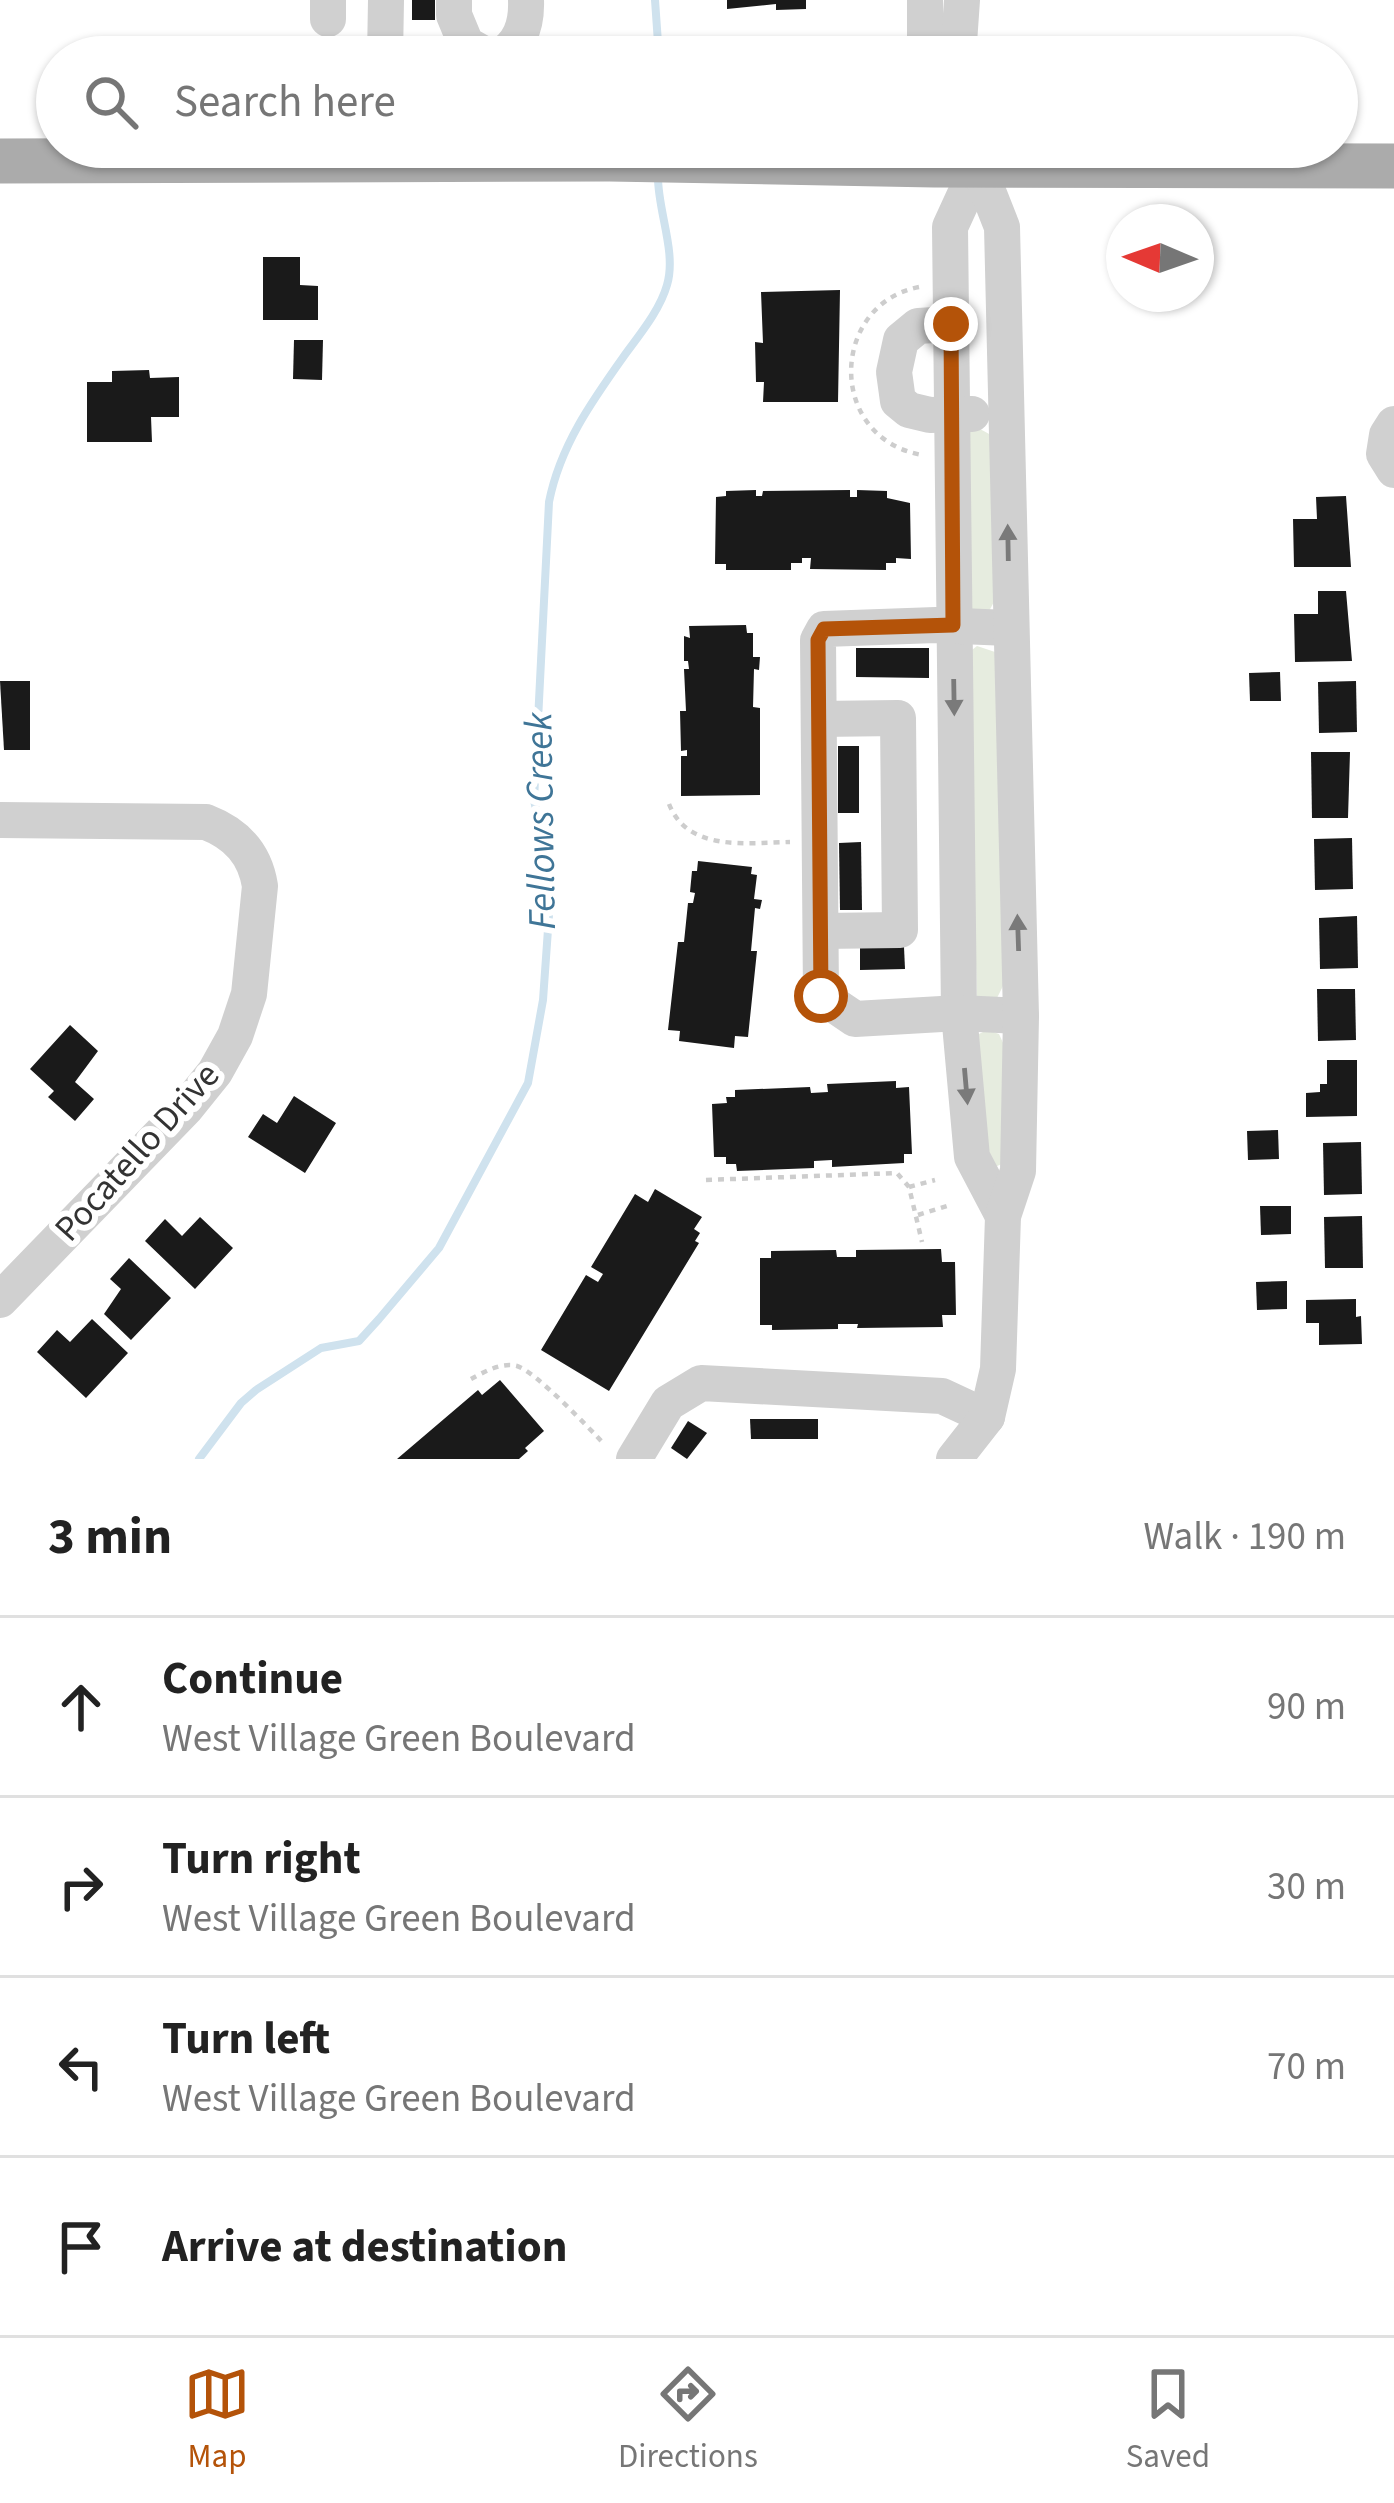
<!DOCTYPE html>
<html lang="en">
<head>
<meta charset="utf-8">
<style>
	body { margin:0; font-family:"Source Sans 3",sans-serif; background:#f2f2f2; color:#222 }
	.compass { position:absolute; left:1106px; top:204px; width:108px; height:108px; border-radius:50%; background:#fff; box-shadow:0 3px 9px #0004; rotate:272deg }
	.stop { position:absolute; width:36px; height:36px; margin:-27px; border:9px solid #b45309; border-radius:50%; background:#fff }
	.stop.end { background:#b45309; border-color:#fff; box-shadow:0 3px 12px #0008 }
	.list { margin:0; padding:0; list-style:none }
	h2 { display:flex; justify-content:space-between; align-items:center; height:156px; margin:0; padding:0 48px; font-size:51px }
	h2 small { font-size:39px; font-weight:400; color:#767676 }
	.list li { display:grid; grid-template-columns:78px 1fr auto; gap:36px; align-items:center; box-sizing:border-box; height:180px; padding:0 48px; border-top:3px solid #e0e0e0 }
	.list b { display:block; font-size:45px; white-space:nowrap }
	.list p { margin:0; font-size:39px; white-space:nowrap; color:#767676 }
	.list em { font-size:39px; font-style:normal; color:#767676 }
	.icon { flex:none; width:66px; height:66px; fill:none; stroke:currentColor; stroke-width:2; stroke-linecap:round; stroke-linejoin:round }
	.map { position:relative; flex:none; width:1394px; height:1459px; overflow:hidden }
	.search { position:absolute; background:#fff; box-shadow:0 3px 9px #0004; left:36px; right:36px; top:36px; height:132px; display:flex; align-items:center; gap:30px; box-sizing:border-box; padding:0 42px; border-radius:66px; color:#767676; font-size:45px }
	.sheet { height:876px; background:#fff }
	nav { display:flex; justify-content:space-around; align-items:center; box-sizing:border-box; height:168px; border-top:3px solid #e0e0e0; background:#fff; font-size:33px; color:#767676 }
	nav a { display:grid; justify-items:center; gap:6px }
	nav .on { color:#b45309 }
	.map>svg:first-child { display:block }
	.green { fill:#e6ecdf }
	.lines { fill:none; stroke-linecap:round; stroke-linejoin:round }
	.stream { stroke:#cfe2ee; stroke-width:8 }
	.building { fill:#1a1a1a }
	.path { stroke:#cdcdcd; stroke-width:4.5; stroke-dasharray:6 6; stroke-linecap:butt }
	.minor { stroke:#d0d0d0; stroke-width:36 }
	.major { stroke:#ababab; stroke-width:45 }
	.oneway { fill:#7a7a7a }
	.route { stroke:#b45309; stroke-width:15 }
	.labels { text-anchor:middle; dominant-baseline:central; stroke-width:12; stroke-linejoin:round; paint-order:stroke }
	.street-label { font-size:36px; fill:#333; stroke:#fff }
	.water-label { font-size:39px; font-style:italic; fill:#3f7597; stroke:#fff }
</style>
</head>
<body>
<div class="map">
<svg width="1394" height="1459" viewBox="0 0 1394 1459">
	<rect width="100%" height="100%" fill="#fff"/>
	<g class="green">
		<polygon points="980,429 991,435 994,602 989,611 970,611 968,431"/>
		<polygon points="977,646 995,652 1003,986 997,998 977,997 967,654"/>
		<polygon points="987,1030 999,1034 1004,1045 1004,1163 995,1167 986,1159 975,1036"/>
	</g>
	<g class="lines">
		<g class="stream">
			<polyline points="655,0 659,57"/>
			<path d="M 199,1459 L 241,1403 L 256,1390 L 321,1348 L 359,1341 L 379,1319 L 439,1248 L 528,1083 L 543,1000 L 551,887 L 534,800 L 549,502 C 560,446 592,401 624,356 C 640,334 660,310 667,285 C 677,252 657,209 658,175"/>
		</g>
	</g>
	<g class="building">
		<rect x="412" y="0" width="23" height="20"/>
		<polygon points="727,0 806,0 806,9 776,10 776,4 727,9"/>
		<polygon points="263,257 300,257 300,285 318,286 318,320 263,320"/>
		<polygon points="840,290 838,402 763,402 764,382 756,382 755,342 763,343 761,292"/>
		<polygon points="294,340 323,340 322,380 293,379"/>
		<polygon points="149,370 150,378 179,377 179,417 151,417 152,442 87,442 87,382 112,382 112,371"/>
		<polygon points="756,490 756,496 762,496 763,491 850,490 850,497 857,497 857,490 887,491 887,498 910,503 911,559 896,558 896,563 886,563 886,570 810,569 811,558 802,558 802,563 791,563 791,570 726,570 726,564 715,564 716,497 726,496 726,491"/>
		<polygon points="1346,496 1351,567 1294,567 1293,519 1317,519 1316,497"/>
		<polygon points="1318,591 1346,591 1352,661 1295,662 1294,614 1318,614"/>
		<polygon points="746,625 747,633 753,633 753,657 760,657 759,670 754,669 753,707 760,708 760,795 681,796 681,756 687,756 687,750 681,751 680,711 686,711 684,669 689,669 688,661 684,661 684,636 690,638 689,626"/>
		<polygon points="856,648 929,648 929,678 856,677"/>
		<polygon points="1280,672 1281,701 1250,701 1249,673"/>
		<polygon points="0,681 30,681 30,750 4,750"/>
		<polygon points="1356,681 1357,732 1319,733 1318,682"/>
		<rect x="838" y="746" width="21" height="67"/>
		<polygon points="1311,752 1350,752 1348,818 1312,818"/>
		<polygon points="1352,838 1353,889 1315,890 1314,839"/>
		<polygon points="861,842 862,910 840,910 839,843"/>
		<polygon points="698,861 752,867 751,874 757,875 754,899 762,900 760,909 755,908 751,951 757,951 748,1037 735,1036 734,1048 679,1041 680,1031 668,1030 678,942 684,942 688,903 693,903 695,893 690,892 692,871 697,871"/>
		<polygon points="1357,916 1358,968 1320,969 1319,918"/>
		<polygon points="904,947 905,969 860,970 860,948"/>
		<polygon points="1317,989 1355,989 1356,1040 1318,1041"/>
		<polygon points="70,1025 98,1051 75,1082 94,1099 75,1121 48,1097 54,1091 30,1069"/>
		<polygon points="1327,1060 1357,1060 1357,1116 1306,1117 1306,1093 1320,1092 1320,1084 1327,1084"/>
		<polygon points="896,1081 896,1088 909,1087 912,1154 904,1154 904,1163 832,1167 832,1160 814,1161 814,1168 737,1171 736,1164 726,1164 726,1157 714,1157 712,1104 727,1103 726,1097 735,1097 735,1090 810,1087 811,1093 828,1092 827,1084"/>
		<polygon points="294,1096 336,1123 305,1173 248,1137 263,1114 277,1123"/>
		<polygon points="1278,1130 1279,1159 1248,1160 1247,1131"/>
		<polygon points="1361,1142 1362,1194 1324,1195 1323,1143"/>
		<polygon points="655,1189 702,1217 694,1229 700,1233 695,1241 699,1243 609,1391 541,1350 586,1275 598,1282 603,1274 591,1267 635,1194 648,1202"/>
		<polygon points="1260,1206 1291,1206 1291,1234 1261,1235"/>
		<polygon points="1362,1216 1363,1268 1325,1268 1324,1217"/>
		<polygon points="200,1217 233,1248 195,1289 145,1241 165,1219 182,1236"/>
		<polygon points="941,1249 942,1262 955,1262 956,1315 942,1315 943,1327 857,1328 858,1324 838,1324 838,1329 772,1330 772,1325 760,1325 760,1258 771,1258 771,1251 836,1250 837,1257 856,1257 856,1250"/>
		<polygon points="129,1258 171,1298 131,1340 104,1314 121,1289 110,1279"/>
		<polygon points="1287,1281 1287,1309 1257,1310 1256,1282"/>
		<polygon points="1356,1299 1356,1317 1361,1316 1362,1344 1319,1345 1319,1323 1306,1323 1306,1300"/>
		<polygon points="92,1319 128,1353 86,1398 37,1352 57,1330 70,1342"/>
		<polygon points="500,1380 544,1431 525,1448 528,1451 519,1459 397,1459 478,1390 482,1395"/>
		<polygon points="750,1419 818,1419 818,1439 751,1439"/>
		<polygon points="688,1421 707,1433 687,1459 671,1448"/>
	</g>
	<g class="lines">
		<g class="path">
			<path d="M 919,287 C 830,304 826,438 922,455"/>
			<path d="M 669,804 C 688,852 746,843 790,842"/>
			<polyline points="706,1180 897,1173 909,1187 922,1242"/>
			<polyline points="909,1187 935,1180"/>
			<polyline points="918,1215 947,1206"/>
			<path d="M 471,1379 C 484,1372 501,1362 517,1366 C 536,1372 589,1428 605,1445"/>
		</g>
		<g class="minor">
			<polyline points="454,0 454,15 466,44 489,57"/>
			<polyline points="328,19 328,0"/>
			<polyline points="385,57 386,0"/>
			<path d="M 498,57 C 520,45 527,25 526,0"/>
			<polyline points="925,57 925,0"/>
			<polyline points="958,57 962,0"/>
			<polyline points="978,166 950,227 959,1013 972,1157 1003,1216"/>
			<polyline points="951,324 918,326 901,340 894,372 898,401 909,410 930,415 972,414"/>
			<polyline points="1394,424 1387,435 1384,454 1394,470"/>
			<polyline points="1009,628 936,625 824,629 818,640 821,996 855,1019 959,1013 1021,1016"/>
			<polyline points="819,719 898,718 900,930 821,931"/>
			<path d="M 0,820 L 206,822 C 237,834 255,854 260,886 L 249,994 L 235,1036 L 215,1072 L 186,1108 L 0,1300"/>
			<polyline points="634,1459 668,1403 701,1383 942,1396 987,1417"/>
			<polyline points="954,1459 987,1417 998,1369 1003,1216 1018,1171 1021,1016 1002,227 978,166"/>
		</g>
		<polyline class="major" points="0,161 609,159 934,165 1394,166"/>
	</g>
	<defs><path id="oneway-solid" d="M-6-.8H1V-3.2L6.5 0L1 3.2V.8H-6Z" transform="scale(3)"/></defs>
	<g class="oneway">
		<use href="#oneway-solid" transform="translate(1008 543) rotate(-91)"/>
		<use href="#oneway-solid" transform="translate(954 697) rotate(89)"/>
		<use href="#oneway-solid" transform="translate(1018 933) rotate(-92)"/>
		<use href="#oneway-solid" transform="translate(966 1086) rotate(85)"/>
	</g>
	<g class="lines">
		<polyline class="route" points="821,996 818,640 824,629 953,625 951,324"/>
	</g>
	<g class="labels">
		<g class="street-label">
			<text transform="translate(137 1152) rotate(-48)">Pocatello Drive</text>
		</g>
		<g class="water-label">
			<text transform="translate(541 821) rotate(-91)">Fellows Creek</text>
		</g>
	</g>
</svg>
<svg class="compass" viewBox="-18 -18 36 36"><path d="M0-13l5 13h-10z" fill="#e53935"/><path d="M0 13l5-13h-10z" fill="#767676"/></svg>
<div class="stop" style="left:821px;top:996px"></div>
<div class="stop end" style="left:951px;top:324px"></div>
<div class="search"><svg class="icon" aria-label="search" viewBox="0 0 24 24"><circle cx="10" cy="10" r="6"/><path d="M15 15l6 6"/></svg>Search here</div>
</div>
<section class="sheet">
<h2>3 min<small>Walk · 190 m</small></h2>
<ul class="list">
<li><svg class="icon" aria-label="ahead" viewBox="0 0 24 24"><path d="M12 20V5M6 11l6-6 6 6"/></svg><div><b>Continue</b><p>West Village Green Boulevard</p></div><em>90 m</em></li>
<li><svg class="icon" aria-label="right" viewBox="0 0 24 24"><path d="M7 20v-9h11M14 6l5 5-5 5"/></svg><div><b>Turn right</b><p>West Village Green Boulevard</p></div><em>30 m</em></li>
<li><svg class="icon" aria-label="left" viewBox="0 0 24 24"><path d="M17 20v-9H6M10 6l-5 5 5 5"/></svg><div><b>Turn left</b><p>West Village Green Boulevard</p></div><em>70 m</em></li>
<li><svg class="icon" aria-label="arrive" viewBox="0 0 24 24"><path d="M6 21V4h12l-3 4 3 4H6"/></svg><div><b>Arrive at destination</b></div></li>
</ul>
</section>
<nav>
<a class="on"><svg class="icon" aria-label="map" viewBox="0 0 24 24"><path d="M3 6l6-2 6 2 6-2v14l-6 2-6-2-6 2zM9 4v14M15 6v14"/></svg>Map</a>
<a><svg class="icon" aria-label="directions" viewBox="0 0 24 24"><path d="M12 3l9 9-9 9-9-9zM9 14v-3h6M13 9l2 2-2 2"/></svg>Directions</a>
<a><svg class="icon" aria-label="saved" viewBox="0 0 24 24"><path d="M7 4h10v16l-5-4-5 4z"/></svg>Saved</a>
</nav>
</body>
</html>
